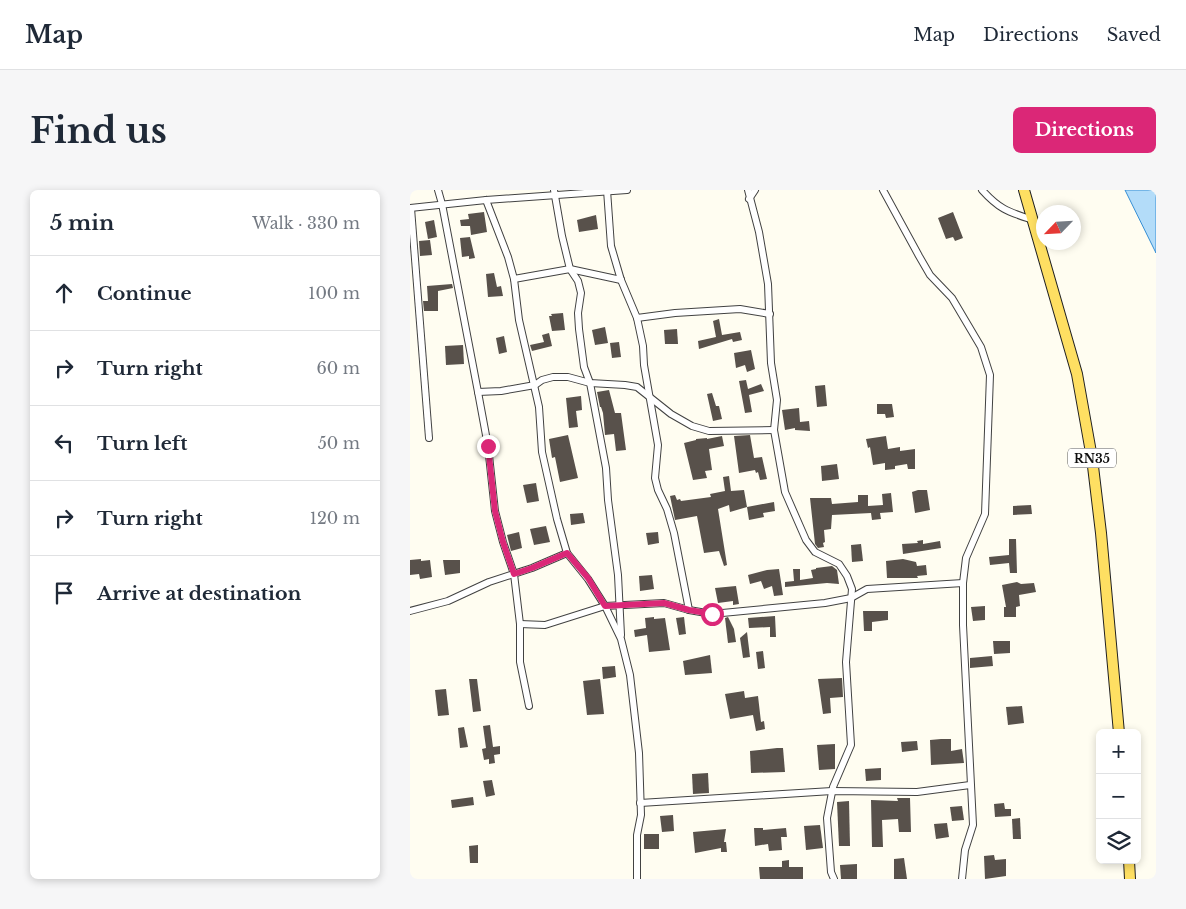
<!DOCTYPE html>
<html lang="en">
<head>
<meta charset="utf-8">
<style>
	body { margin:0; font-family:"Libre Baskerville",serif; background:#f6f6f7; color:#1f2937 }
	.controls { position:absolute; right:15px; bottom:15px; display:grid; overflow:hidden; border-radius:8px; box-shadow:0 2px 8px #0003 }
	.controls button { width:45px; height:45px; display:grid; place-items:center; padding:0; border:0; border-bottom:1px solid #e0e1e3; background:#fff; color:#1f2937; font:25px sans-serif }
	.compass { position:absolute; left:626px; top:15px; width:45px; height:45px; border-radius:50%; background:#fff; box-shadow:0 2px 8px #0003; rotate:245deg }
	.stop { position:absolute; width:15px; height:15px; margin:-11px; border:4px solid #db2777; border-radius:50%; background:#fff }
	.stop.end { background:#db2777; border-color:#fff; box-shadow:0 1px 5px #0008 }
	.list { margin:0; padding:0; list-style:none }
	h2 { display:flex; justify-content:space-between; align-items:center; height:65px; margin:0; padding:0 20px; font-size:21px }
	h2 small { font-size:16px; font-weight:400; color:#747a83 }
	.list li { display:grid; grid-template-columns:32px 1fr auto; gap:15px; align-items:center; box-sizing:border-box; height:75px; padding:0 20px; border-top:1px solid #e0e1e3 }
	.list b { display:block; font-size:19px; white-space:nowrap }
	.list em { font-size:16px; font-style:normal; color:#747a83 }
	.icon { flex:none; width:28px; height:28px; fill:none; stroke:currentColor; stroke-width:2; stroke-linecap:round; stroke-linejoin:round }
	.map { position:relative; flex:none; width:746px; height:689px; overflow:hidden; border-radius:8px }
	header { display:flex; align-items:center; gap:30px; box-sizing:border-box; height:70px; padding:0 25px; background:#fff; border-bottom:1px solid #e0e1e3 }
	header strong { font-size:24px }
	nav { display:flex; gap:28px; margin-inline-start:auto; font-size:18px }
	.intro { display:flex; align-items:center; justify-content:space-between; box-sizing:border-box; height:120px; padding:0 30px }
	h1 { margin:0; font-size:35px }
	.button { padding:12px 22px; border-radius:8px; background:#db2777; color:#fff; font-size:18px; font-weight:700 }
	main { display:flex; gap:30px; padding:0 30px }
	aside { flex:1; background:#fff; border-radius:8px; box-shadow:0 2px 8px #0003 }
	.map>svg:first-child { display:block }
	.water { fill:#b3dcf9; stroke:#368ed4 }
	.building { fill:#58514b }
	.lines { fill:none; stroke-linecap:round; stroke-linejoin:round }
	.street-casing { stroke:#424242; stroke-width:8 }
	.primary-casing { stroke:#202020; stroke-width:12 }
	.street { stroke:#fff; stroke-width:6 }
	.primary { stroke:#fedf62; stroke-width:10 }
	.route { stroke:#db2777; stroke-width:6 }
	.labels { text-anchor:middle; dominant-baseline:central; stroke-width:5; stroke-linejoin:round; paint-order:stroke }
	.shield { fill:#fff; stroke:#575757; stroke-width:1 }
	.shield-label { font-size:12px; font-weight:bold; fill:#0f0f0f }
</style>
</head>
<body>
<header>
<strong>Map</strong>
<nav><a>Map</a><a>Directions</a><a>Saved</a></nav>
</header>
<div class="intro"><h1>Find us</h1><a class="button">Directions</a></div>
<main>
<aside>
<h2>5 min<small>Walk · 330 m</small></h2>
<ul class="list">
<li><svg class="icon" aria-label="ahead" viewBox="0 0 24 24"><path d="M12 20V5M6 11l6-6 6 6"/></svg><div><b>Continue</b></div><em>100 m</em></li>
<li><svg class="icon" aria-label="right" viewBox="0 0 24 24"><path d="M7 20v-9h11M14 6l5 5-5 5"/></svg><div><b>Turn right</b></div><em>60 m</em></li>
<li><svg class="icon" aria-label="left" viewBox="0 0 24 24"><path d="M17 20v-9H6M10 6l-5 5 5 5"/></svg><div><b>Turn left</b></div><em>50 m</em></li>
<li><svg class="icon" aria-label="right" viewBox="0 0 24 24"><path d="M7 20v-9h11M14 6l5 5-5 5"/></svg><div><b>Turn right</b></div><em>120 m</em></li>
<li><svg class="icon" aria-label="arrive" viewBox="0 0 24 24"><path d="M6 21V4h12l-3 4 3 4H6"/></svg><div><b>Arrive at destination</b></div></li>
</ul>
</aside>
<div class="map">
<svg width="746" height="689" viewBox="0 0 746 689">
	<rect width="100%" height="100%" fill="#fffdf1"/>
	<polygon class="water" points="715,0 746,0 746,63"/>
	<g class="building">
		<polygon points="74,22 77,42 61,45 60,36 51,36 50,30 59,29 58,24"/>
		<polygon points="543,22 553,48 545,51 543,47 536,49 528,28"/>
		<polygon points="186,25 188,39 169,42 167,30"/>
		<polygon points="24,30 27,47 18,49 15,32"/>
		<polygon points="60,47 65,68 59,69 59,66 52,67 50,48"/>
		<polygon points="20,50 22,65 10,66 9,51"/>
		<polygon points="84,83 87,97 91,96 93,106 78,107 76,84"/>
		<polygon points="42,94 43,98 28,101 28,121 14,121 13,111 18,111 17,96"/>
		<polygon points="153,123 155,140 142,141 139,126 142,126 141,124"/>
		<polygon points="309,129 312,145 330,142 332,150 323,152 322,149 289,159 288,151 306,147 303,131"/>
		<polygon points="195,137 198,153 185,155 182,140"/>
		<polygon points="267,139 268,154 255,154 254,140"/>
		<polygon points="139,143 142,156 122,161 120,155 134,152 132,145"/>
		<polygon points="94,146 97,162 89,164 86,148"/>
		<polygon points="209,152 211,167 202,168 200,153"/>
		<polygon points="53,155 54,174 36,175 35,156"/>
		<polygon points="341,160 345,179 337,182 335,175 326,178 324,163"/>
		<polygon points="336,190 338,199 351,194 354,201 339,205 342,222 335,223 329,191"/>
		<polygon points="415,195 417,216 407,217 405,196"/>
		<polygon points="199,200 205,223 211,223 216,260 206,261 204,244 195,245 193,223 191,217 190,217 187,202"/>
		<polygon points="302,203 306,216 309,216 312,229 303,231 297,204"/>
		<polygon points="171,206 172,220 166,221 168,237 159,238 156,208"/>
		<polygon points="467,214 482,214 484,227 476,228 475,224 467,224"/>
		<polygon points="389,218 390,232 399,231 400,241 385,240 385,238 375,240 372,220"/>
		<polygon points="158,245 168,288 150,292 145,267 142,268 139,249"/>
		<polygon points="340,245 344,268 352,267 357,289 350,290 348,282 346,283 345,280 329,283 324,246"/>
		<polygon points="312,246 314,256 299,259 302,280 295,281 297,288 283,290 274,253 286,250 286,249 297,248 297,249"/>
		<polygon points="476,246 478,259 490,257 490,261 505,259 505,279 498,279 497,274 485,276 485,279 475,280 475,273 463,275 460,257 458,258 456,249"/>
		<polygon points="427,274 429,289 412,291 411,276"/>
		<polygon points="319,286 321,301 334,300 337,317 320,322 319,315 308,319 317,375 314,376 309,361 294,363 287,326 265,330 260,306 265,305 267,310 270,309 271,311 301,307 300,304 315,301 313,287"/>
		<polygon points="126,293 129,311 117,313 113,295"/>
		<polygon points="508,300 517,300 520,320 505,323 502,302"/>
		<polygon points="481,303 483,322 470,323 471,329 462,330 461,323 422,325 421,339 414,340 415,352 413,353 414,357 408,358 405,354 400,308 421,308 422,314 448,312 448,305 458,305 458,316 473,315 472,304"/>
		<polygon points="364,312 365,321 353,323 354,327 339,330 337,317"/>
		<polygon points="621,315 622,324 603,325 603,316"/>
		<polygon points="173,323 175,333 161,335 160,324"/>
		<polygon points="136,336 140,352 124,355 120,339"/>
		<polygon points="109,342 112,358 101,361 97,345"/>
		<polygon points="248,342 249,353 238,355 236,343"/>
		<polygon points="599,349 606,349 607,383 600,383 599,373 580,375 579,367 599,365"/>
		<polygon points="513,350 513,354 530,351 531,358 493,364 492,354 508,353 507,351"/>
		<polygon points="451,354 453,371 442,372 441,355"/>
		<polygon points="11,369 11,371 20,370 22,387 10,389 9,384 0,385 0,370"/>
		<polygon points="493,369 506,372 507,376 516,375 517,385 507,386 508,388 477,388 476,371"/>
		<polygon points="33,370 50,370 50,383 35,385"/>
		<polygon points="422,376 427,380 429,394 417,393 375,397 375,392 384,391 383,379 390,379 390,390 403,388 401,380 406,379 406,378"/>
		<polygon points="369,379 373,405 364,406 362,396 354,399 351,391 340,394 338,385 357,380"/>
		<polygon points="242,385 244,399 230,401 229,386"/>
		<polygon points="607,392 611,394 624,393 626,402 609,405 610,416 606,417 606,427 594,427 594,417 596,417 592,395"/>
		<polygon points="326,396 329,414 323,415 323,411 308,413 305,398"/>
		<polygon points="575,416 575,430 563,431 561,417"/>
		<polygon points="453,421 478,421 478,430 462,432 462,441 454,441"/>
		<polygon points="365,426 366,447 360,447 360,437 339,438 338,428"/>
		<polygon points="244,427 244,429 255,428 260,460 239,462 237,445 225,447 224,440 236,438 235,428"/>
		<polygon points="274,427 276,444 269,445 266,428"/>
		<polygon points="318,427 324,439 326,452 318,453 315,428"/>
		<polygon points="337,442 340,467 333,468 330,448"/>
		<polygon points="583,451 600,451 600,463 584,464"/>
		<polygon points="353,461 355,478 348,479 346,462"/>
		<polygon points="300,465 302,483 275,485 273,471"/>
		<polygon points="582,466 583,476 560,478 560,468"/>
		<polygon points="205,476 206,487 193,489 192,477"/>
		<polygon points="432,488 433,507 420,508 421,523 413,524 408,489"/>
		<polygon points="59,489 67,489 71,521 63,522"/>
		<polygon points="190,489 194,524 177,525 173,491"/>
		<polygon points="36,499 39,525 28,526 25,500"/>
		<polygon points="334,501 335,508 348,506 351,532 354,531 355,539 346,541 343,525 320,529 315,504"/>
		<polygon points="612,516 614,533 598,535 596,517"/>
		<polygon points="80,535 83,557 90,556 90,564 84,565 85,573 79,574 79,569 74,570 72,559 76,558 73,536"/>
		<polygon points="54,537 58,557 50,558 48,538"/>
		<polygon points="531,549 541,549 541,561 552,559 554,573 521,575 520,550"/>
		<polygon points="507,551 508,560 492,562 491,552"/>
		<polygon points="425,554 425,579 409,580 407,555"/>
		<polygon points="367,558 373,558 375,582 341,583 340,561"/>
		<polygon points="471,578 471,590 456,591 455,579"/>
		<polygon points="298,583 299,603 283,604 282,584"/>
		<polygon points="82,590 85,605 76,607 73,591"/>
		<polygon points="63,607 64,615 42,618 41,610"/>
		<polygon points="487,608 500,608 501,642 489,642 488,629 472,630 473,657 462,657 461,610 488,611"/>
		<polygon points="439,611 440,656 429,656 427,612"/>
		<polygon points="594,613 595,619 601,619 601,626 585,627 584,614"/>
		<polygon points="552,616 554,630 542,631 540,617"/>
		<polygon points="263,625 264,641 252,642 250,626"/>
		<polygon points="610,628 611,649 603,649 602,629"/>
		<polygon points="537,633 539,647 526,649 524,634"/>
		<polygon points="410,635 413,658 396,660 394,636"/>
		<polygon points="344,638 353,638 353,640 376,638 377,647 371,647 372,660 359,661 358,654 345,656"/>
		<polygon points="316,639 314,652 316,652 317,662 311,662 311,658 285,663 283,642"/>
		<rect x="234" y="644" width="15" height="15"/>
		<polygon points="68,655 68,673 60,673 59,656"/>
		<polygon points="584,665 585,670 596,669 596,686 575,689 574,666"/>
		<polygon points="494,668 497,689 484,689 484,669"/>
		<polygon points="379,670 379,677 393,677 393,689 350,689 349,677 372,677 372,671"/>
		<polygon points="447,674 447,689 431,689 430,675"/>
	</g>
	<g class="lines">
		<g class="street-casing">
			<g id="street">
				<polyline points="28,0 32,14 68,202 78,256 85,321 93,352 104,384 110,434 110,472 119,516"/>
				<polyline points="144,0 152,46 160,79 168,91 171,103 168,123 169,139 174,177 180,193 196,278 198,310 208,385 211,445"/>
				<polyline points="197,0 201,56 211,90 227,128 233,156 234,175 248,255 245,288 248,300 257,319 264,343 279,420"/>
				<polyline points="338,0 349,42 358,94 361,173 367,210 364,240 375,302 396,350 405,362 429,374 437,386 442,399 436,472 441,555 423,597 417,628 421,682 424,689"/>
				<polyline points="473,0 509,66 520,85 542,108 571,157 580,185 575,324 556,368 553,393 553,435 563,635 555,660 552,689"/>
				<path d="M 572,0 C 590,20 599,22 623,30"/>
				<polyline points="339,9 345,0"/>
				<polyline points="76,10 98,67 104,89 109,130 129,217 132,262 147,329 157,363 178,389 195,416 211,449 220,485 229,563 231,625 227,645 227,689"/>
				<polyline points="0,18 76,10 217,0"/>
				<polyline points="1,18 19,248"/>
				<polyline points="104,89 160,79 211,90"/>
				<polyline points="227,128 265,123 330,119 360,124"/>
				<polyline points="68,202 91,201 125,195 132,190 143,187 158,187 180,193 215,195 227,197 261,224 282,236 299,241 364,240"/>
				<polyline points="0,421 38,411 79,392 122,378 157,363"/>
				<polyline points="110,434 135,435 195,416 254,413 279,420 302,424 415,413 441,408 457,399 553,393"/>
				<polyline points="230,613 422,601 507,602 560,595"/>
			</g>
		</g>
		<g class="primary-casing">
			<g id="primary">
				<polyline points="614,0 667,184 682,268 691,343 709,543"/>
				<polyline points="719,670 720,689"/>
			</g>
		</g>
		<use href="#street" class="street"/>
		<use href="#primary" class="primary"/>
	</g>
	<g class="lines">
		<polyline class="route" points="78,256 85,321 93,352 104,384 122,378 157,363 178,388 195,416 254,413 279,420 302,424"/>
	</g>
	<g class="labels">
		<rect class="shield" x="658" y="258.5" width="48" height="19" rx="4"/>
		<g class="shield-label">
			<text x="682" y="268">RN35</text>
		</g>
	</g>
</svg>
<div class="controls">
<button>+</button>
<button>−</button>
<button><svg class="icon" aria-label="layers" viewBox="0 0 24 24"><path d="M12 4l9 5-9 5-9-5zM3 14l9 5 9-5"/></svg></button>
</div>
<svg class="compass" viewBox="-18 -18 36 36"><path d="M0-13l5 13h-10z" fill="#e53935"/><path d="M0 13l5-13h-10z" fill="#747a83"/></svg>
<div class="stop" style="left:302px;top:424px"></div>
<div class="stop end" style="left:78px;top:256px"></div>
</div>
</main>
</body>
</html>
